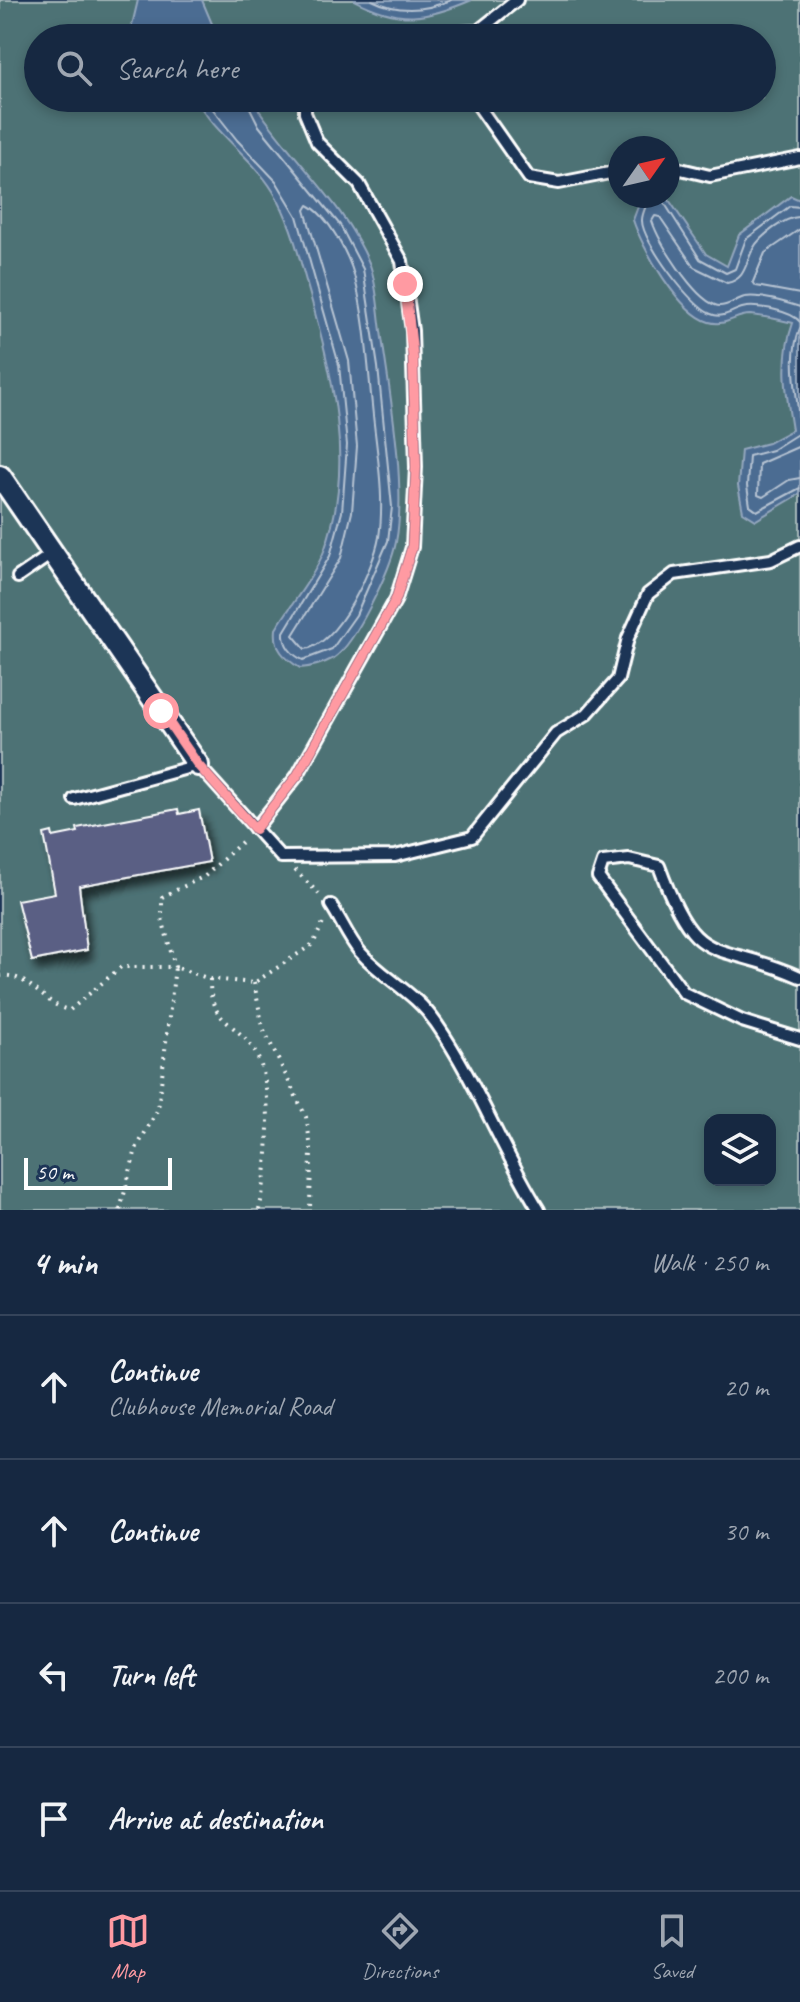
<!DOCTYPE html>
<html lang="en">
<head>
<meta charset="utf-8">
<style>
	body { margin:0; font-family:Caveat,sans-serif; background:#1f3048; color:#f1f3f6 }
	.controls { position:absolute; right:24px; bottom:24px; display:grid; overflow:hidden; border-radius:16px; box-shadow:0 4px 12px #0003 }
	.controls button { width:72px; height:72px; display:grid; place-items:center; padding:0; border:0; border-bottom:2px solid #35445a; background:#162841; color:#f1f3f6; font:40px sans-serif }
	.compass { position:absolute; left:608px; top:136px; width:72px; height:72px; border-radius:50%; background:#162841; box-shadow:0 4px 12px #0003; rotate:56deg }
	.scale { position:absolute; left:24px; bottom:20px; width:148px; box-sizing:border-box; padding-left:8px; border:4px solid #fff; border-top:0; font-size:22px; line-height:28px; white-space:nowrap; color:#fff; -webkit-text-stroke:6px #1d3557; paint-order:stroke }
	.stop { position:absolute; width:24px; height:24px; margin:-18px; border:6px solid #ff9aa2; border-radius:50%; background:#fff }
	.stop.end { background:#ff9aa2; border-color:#fff; box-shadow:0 2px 8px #0008 }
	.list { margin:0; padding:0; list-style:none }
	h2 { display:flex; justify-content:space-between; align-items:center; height:104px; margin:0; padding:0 32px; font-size:34px }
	h2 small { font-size:26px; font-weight:400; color:#9ea6b1 }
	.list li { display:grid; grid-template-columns:52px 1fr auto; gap:24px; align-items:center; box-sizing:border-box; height:144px; padding:0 32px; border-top:2px solid #35445a }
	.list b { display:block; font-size:30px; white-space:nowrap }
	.list p { margin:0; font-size:26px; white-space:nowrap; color:#9ea6b1 }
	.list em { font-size:26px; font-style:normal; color:#9ea6b1 }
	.icon { flex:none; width:44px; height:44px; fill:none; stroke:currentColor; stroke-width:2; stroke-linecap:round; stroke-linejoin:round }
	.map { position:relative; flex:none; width:800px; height:1210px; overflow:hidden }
	.search { position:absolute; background:#162841; box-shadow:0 4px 12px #0003; left:24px; right:24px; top:24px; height:88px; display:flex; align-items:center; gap:20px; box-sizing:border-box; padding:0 28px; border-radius:44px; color:#9ea6b1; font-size:30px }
	.sheet { height:680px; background:#162841 }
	nav { display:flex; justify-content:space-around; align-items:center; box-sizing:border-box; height:112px; border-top:2px solid #35445a; background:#162841; font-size:22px; color:#9ea6b1 }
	nav a { display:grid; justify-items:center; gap:4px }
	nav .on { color:#ff9aa2 }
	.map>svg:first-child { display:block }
	.green { fill:#4d7275; stroke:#a6b8ba; stroke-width:2; fill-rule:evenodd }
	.water { fill:#4c6c92; stroke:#94a7be; stroke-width:2 }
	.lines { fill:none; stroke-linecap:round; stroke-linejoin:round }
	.shore { stroke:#b7c4d3; stroke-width:2 }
	.building { fill:#5a5f84; stroke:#fff; stroke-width:2; filter:url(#shadow) }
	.service-casing { stroke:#fff; stroke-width:16 }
	.minor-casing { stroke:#fff; stroke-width:26 }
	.path { stroke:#fff; stroke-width:4; stroke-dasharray:2 6; stroke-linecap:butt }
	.service { stroke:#1d3557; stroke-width:10 }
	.minor { stroke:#1d3557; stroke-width:20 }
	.route { stroke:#ff9aa2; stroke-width:10 }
</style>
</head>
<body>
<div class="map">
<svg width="800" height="1210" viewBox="0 0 800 1210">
	<defs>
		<filter id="shadow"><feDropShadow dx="5" dy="9" stdDeviation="4" flood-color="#0009"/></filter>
	</defs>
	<rect width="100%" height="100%" fill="#1d3557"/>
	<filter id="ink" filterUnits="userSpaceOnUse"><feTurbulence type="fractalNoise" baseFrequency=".0125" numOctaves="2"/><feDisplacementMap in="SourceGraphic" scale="16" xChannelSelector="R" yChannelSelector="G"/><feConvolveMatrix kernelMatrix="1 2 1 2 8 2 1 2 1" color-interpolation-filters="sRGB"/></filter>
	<g filter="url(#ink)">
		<path class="green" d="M 0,0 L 800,0 L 800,1210 L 0,1210 ZM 38,38 L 762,38 L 762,98 L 38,98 ZM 620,148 L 668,148 L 668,196 L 620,196 ZM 710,1120 L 770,1120 L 770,1180 L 710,1180 Z"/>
		<g class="water">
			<polygon points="138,0 202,0 218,38 129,38"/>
			<path d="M 354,0 L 472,0 C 425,20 400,24 354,0 Z"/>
			<path d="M 195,98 L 251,98 C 287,156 344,201 370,265 C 377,285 378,310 381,331 C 389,388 407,487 396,542 C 391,568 356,643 334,658 C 323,664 312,667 300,668 C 284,658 274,649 276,629 C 291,604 313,579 324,551 C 356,466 332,372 308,288 C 298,254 292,223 273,191 C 252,157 215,134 195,98 Z"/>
			<path d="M 642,196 L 667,197 L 706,254 L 727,266 L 739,235 L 791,196 L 800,200 L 800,494 L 756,520 L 743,512 L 738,486 L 741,450 L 768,443 L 792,430 C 786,393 780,359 793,323 C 780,320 764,316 750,315 C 735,315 726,327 709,322 C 679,313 642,248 633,220 Z"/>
		</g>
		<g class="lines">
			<g class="shore">
				<path d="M 372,0 C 398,13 425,11 451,0"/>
				<path d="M 204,98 L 237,140 L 276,181 L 297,216 L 339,365 L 347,445 L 342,512 L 330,556 L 284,632 C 283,645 292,655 303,660 L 332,649 L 356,615 L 388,541 L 392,507 L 378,367 L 363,269 L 340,225 L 259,126 L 245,98"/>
				<path d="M 649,196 C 648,204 642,212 642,220 C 641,240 692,308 711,314 C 725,320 734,308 747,307 C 761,306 792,311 800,322"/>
				<polyline points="660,196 700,259 726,273 735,269 746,239 790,206 800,207"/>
				<path d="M 308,205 C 328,215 348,254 354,275 C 366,320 368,369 373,415 C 377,454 385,497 379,537 C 374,567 338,645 305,649 L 293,635 L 341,558 L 352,512 L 357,446 L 349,361 L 305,210 Z"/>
				<path d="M 800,217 C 786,216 759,237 753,249 C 745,264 746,279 727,283 L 694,267 L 660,217 L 655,216 L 652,221 C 659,242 693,297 715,305 C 725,309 735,299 745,297 C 760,295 785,302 800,307"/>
				<polyline points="800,229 765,253 753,282 756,286 800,294"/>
				<path d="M 800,328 C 786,364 800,396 799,433 L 772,450 L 749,456 L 747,486 L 750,506 L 757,511 L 800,488"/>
				<polyline points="800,446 759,464 758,495 763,497 789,480 800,478"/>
			</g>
		</g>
		<polygon class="building" points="178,809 179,814 199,810 209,862 79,886 87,950 32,961 17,900 55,893 44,834 52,832 53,837 78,832 77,828"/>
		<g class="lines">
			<g class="service-casing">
				<g id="service">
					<polyline points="357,38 478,31 517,0"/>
					<polyline points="473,98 529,178 559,183 620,171"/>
					<polyline points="668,166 710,176 800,158"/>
					<polyline points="18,577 53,553"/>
					<polyline points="74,799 198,765 281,857 395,856 472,837 556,733 587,714 618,679 628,638 648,594 674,574 771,560 800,546"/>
					<polyline points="255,829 297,776 396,599 412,547 416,467 412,331 402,261 359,184 317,142 305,113 305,98"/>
					<path d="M 331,905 C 341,920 349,939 360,952 C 384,979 414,991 436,1023 C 477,1082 501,1149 539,1210"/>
					<path d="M 800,977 C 713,938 698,973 659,866 L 629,859 L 603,862 L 598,877 L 684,993 L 742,1021 L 800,1039"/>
				</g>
			</g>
			<g class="minor-casing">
				<polyline id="minor" points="0,476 198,765"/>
			</g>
			<g class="path">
				<polyline points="295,870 320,895"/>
				<path d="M 0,976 C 29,972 45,1007 70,1010 L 121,967 L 175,967 L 162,918 L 162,897 L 205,876 L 245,839"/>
				<path d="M 210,979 C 209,1028 240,1019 258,1058 C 274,1090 268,1175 259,1210"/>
				<polyline points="254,983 263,1028 306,1117 311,1148 310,1210"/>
				<polyline points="120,1210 136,1149 158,1109 175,967 210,979 254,983 313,944 324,921"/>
			</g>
			<use href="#service" class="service"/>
			<use href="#minor" class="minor"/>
		</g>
	</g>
	<g class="lines" filter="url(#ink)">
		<polyline class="route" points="161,711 198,765 255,829 297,776 396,599 412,547 416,467 413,358 405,284"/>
	</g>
</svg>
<div class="controls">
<button><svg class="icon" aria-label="layers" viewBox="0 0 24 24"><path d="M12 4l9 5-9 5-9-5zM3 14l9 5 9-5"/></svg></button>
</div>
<svg class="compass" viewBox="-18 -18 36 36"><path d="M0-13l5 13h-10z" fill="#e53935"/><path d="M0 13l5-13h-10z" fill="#9ea6b1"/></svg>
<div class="scale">50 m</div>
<div class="stop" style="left:161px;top:711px"></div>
<div class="stop end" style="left:405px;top:284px"></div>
<div class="search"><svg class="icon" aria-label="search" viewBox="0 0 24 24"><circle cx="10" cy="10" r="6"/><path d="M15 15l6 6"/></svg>Search here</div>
</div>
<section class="sheet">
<h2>4 min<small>Walk · 250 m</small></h2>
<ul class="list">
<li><svg class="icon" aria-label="ahead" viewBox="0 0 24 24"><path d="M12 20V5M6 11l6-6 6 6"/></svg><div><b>Continue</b><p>Clubhouse Memorial Road</p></div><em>20 m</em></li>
<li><svg class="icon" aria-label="ahead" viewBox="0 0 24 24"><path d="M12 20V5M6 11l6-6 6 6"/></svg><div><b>Continue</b></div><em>30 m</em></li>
<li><svg class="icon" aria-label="left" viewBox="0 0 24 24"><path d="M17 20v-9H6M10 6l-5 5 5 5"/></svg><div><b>Turn left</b></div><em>200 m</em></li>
<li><svg class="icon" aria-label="arrive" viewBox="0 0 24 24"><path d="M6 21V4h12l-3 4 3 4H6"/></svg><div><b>Arrive at destination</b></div></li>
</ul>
</section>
<nav>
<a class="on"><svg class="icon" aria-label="map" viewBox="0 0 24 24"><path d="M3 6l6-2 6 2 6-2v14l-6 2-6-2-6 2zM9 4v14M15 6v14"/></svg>Map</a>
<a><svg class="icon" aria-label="directions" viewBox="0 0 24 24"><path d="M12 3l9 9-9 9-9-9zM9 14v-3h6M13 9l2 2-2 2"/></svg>Directions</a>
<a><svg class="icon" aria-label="saved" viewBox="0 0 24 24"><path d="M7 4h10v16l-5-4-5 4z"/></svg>Saved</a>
</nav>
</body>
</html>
